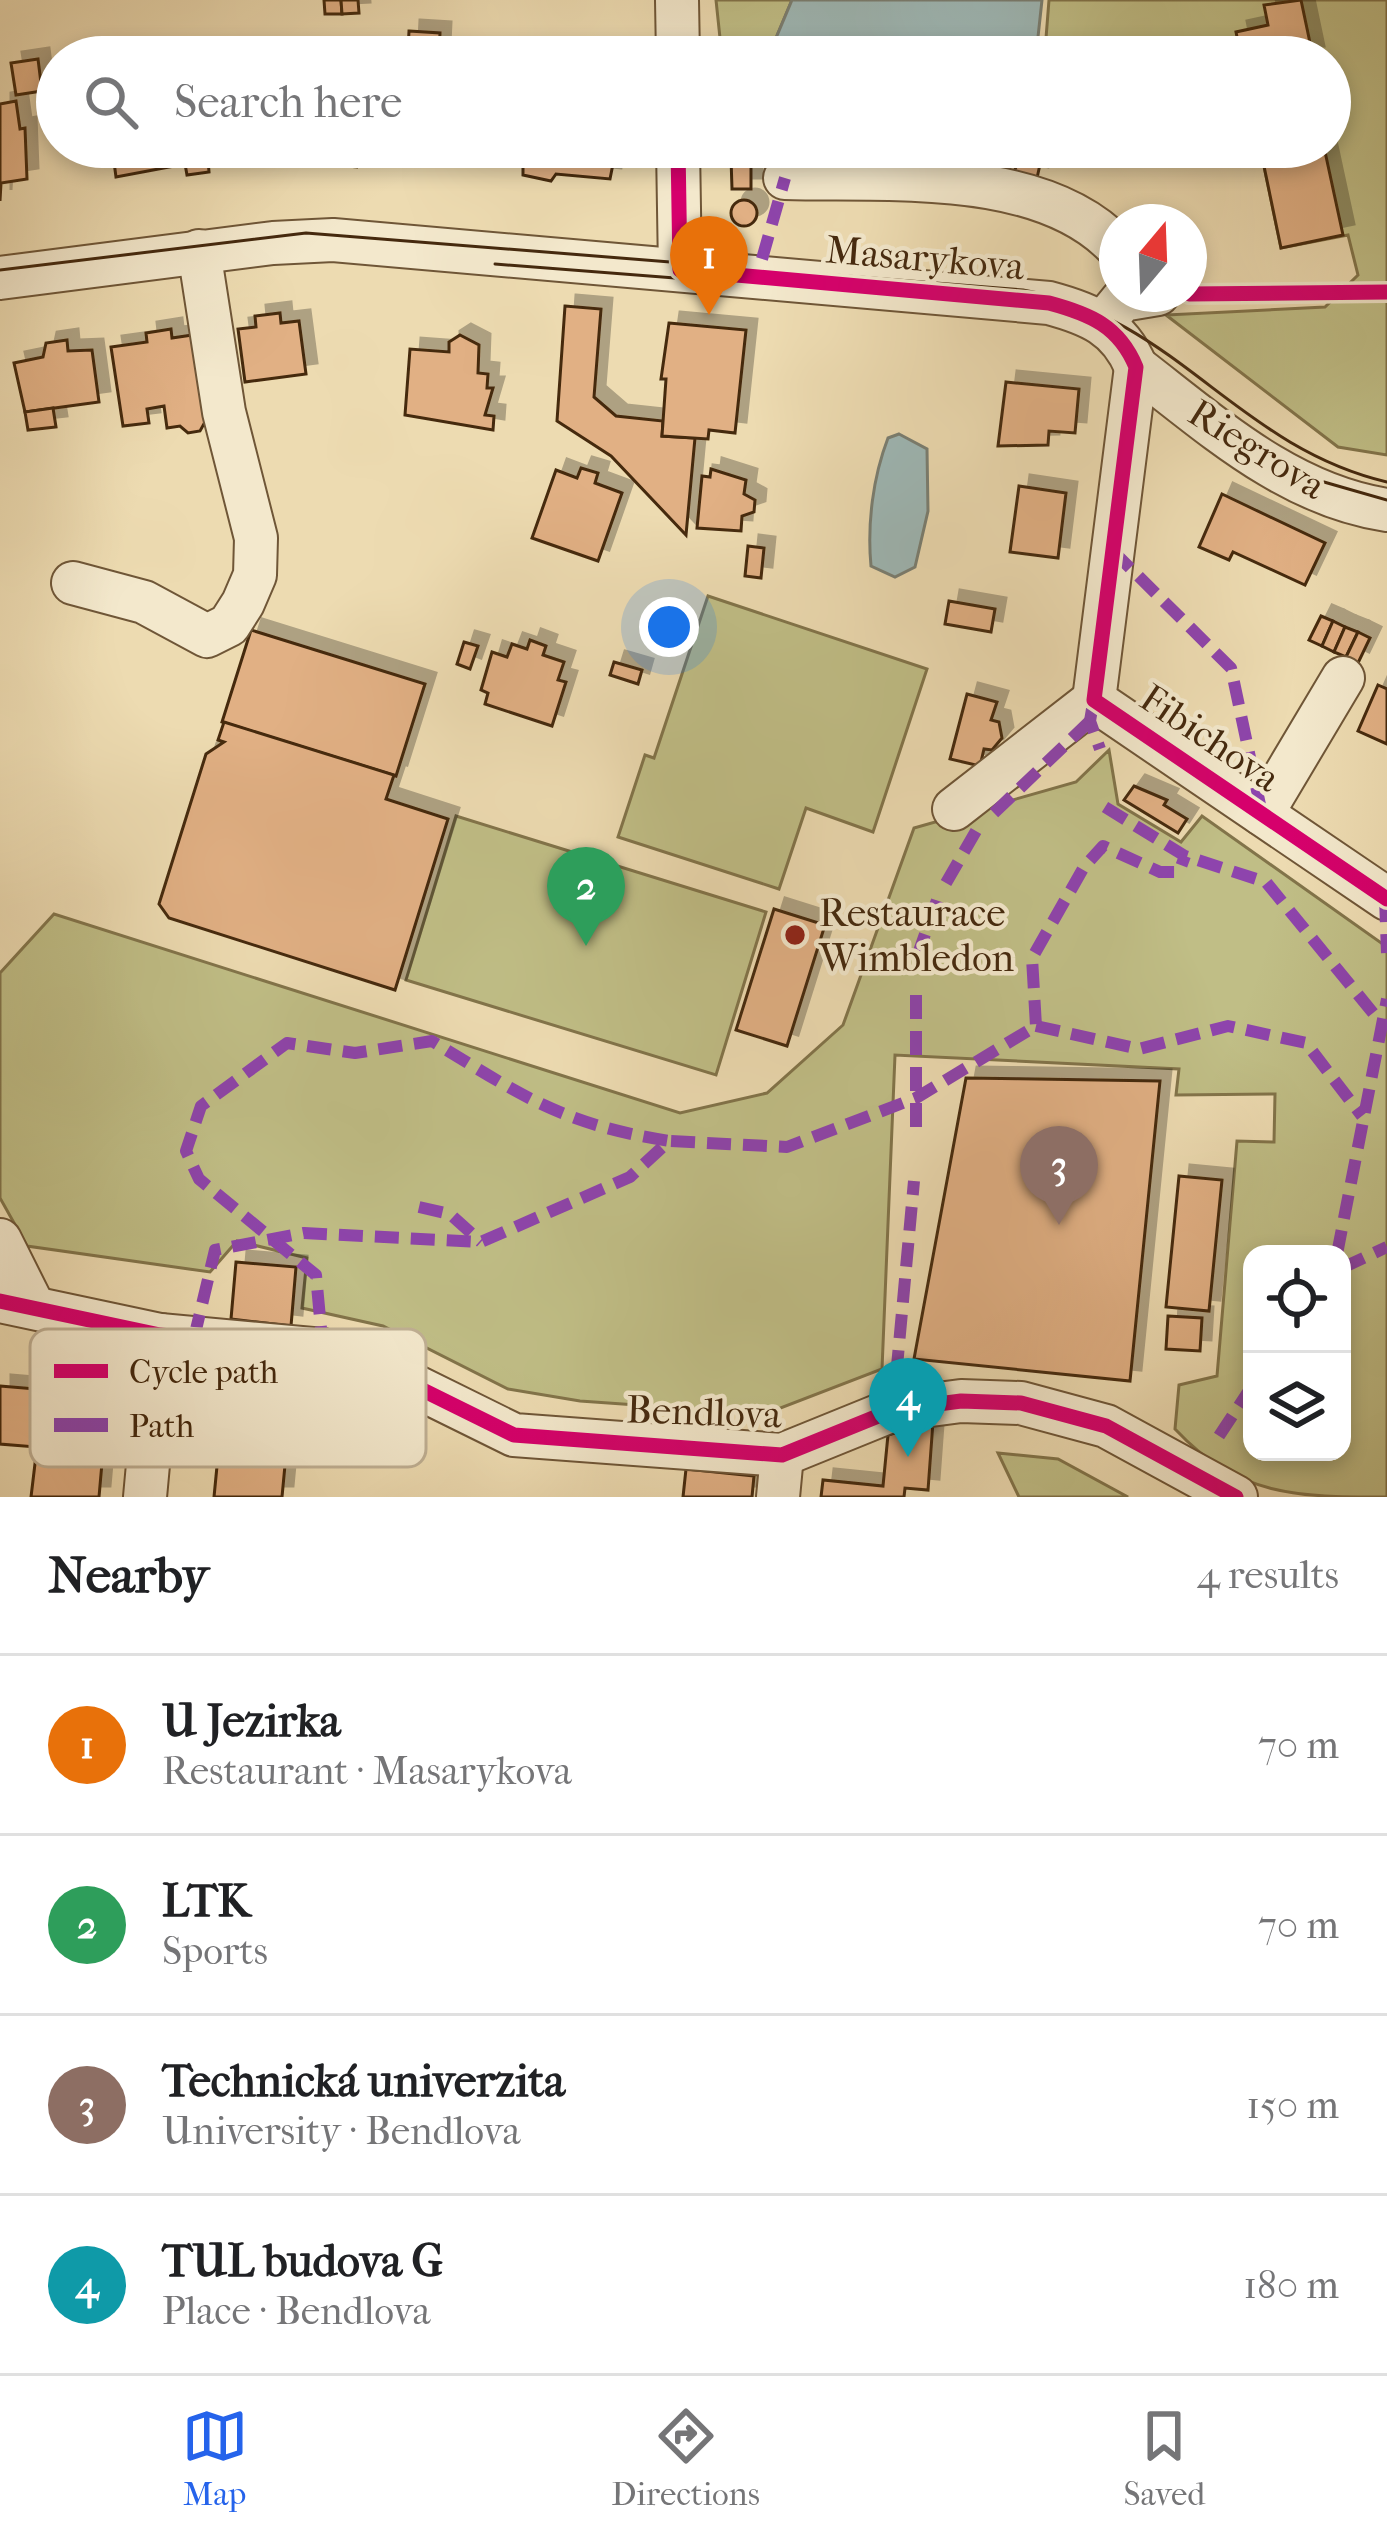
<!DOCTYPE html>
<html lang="en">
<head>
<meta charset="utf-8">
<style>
	body { margin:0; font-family:"IM FELL French Canon",serif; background:#f6f6f6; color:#202124 }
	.controls { position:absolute; right:36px; bottom:36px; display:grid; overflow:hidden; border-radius:24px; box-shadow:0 6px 18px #0003 }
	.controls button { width:108px; height:108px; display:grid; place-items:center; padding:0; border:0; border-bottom:3px solid #e0e0e0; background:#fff; color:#202124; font:60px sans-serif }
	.compass { position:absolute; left:1099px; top:204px; width:108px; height:108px; border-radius:50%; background:#fff; box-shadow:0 6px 18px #0003; rotate:19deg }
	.you { position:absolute; left:669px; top:627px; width:42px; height:42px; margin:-30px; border:9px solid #fff; border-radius:50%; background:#1a73e8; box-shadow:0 0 0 18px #1a73e833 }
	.badge { display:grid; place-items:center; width:78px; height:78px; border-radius:50%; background:#2563eb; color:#fff; font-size:39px; font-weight:700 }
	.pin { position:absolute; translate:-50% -99px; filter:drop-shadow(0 3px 6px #0008) }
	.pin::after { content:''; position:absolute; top:63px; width:42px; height:36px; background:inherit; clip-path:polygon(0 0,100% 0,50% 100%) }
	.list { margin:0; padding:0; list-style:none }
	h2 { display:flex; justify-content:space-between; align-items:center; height:156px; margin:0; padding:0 48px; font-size:51px }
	h2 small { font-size:39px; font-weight:400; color:#757577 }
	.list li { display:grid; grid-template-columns:78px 1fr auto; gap:36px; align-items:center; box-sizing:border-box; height:180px; padding:0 48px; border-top:3px solid #e0e0e0 }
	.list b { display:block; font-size:45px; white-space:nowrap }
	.list p { margin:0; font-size:39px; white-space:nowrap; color:#757577 }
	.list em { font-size:39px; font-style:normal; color:#757577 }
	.icon { flex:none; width:66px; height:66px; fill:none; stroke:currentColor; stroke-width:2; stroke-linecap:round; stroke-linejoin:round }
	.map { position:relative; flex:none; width:1387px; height:1497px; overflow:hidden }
	.search { position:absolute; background:#fff; box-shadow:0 6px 18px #0003; left:36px; right:36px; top:36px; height:132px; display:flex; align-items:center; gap:30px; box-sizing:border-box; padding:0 42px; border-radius:66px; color:#757577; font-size:45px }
	.sheet { height:876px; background:#fff }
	nav { display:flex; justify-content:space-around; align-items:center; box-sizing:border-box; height:168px; border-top:3px solid #e0e0e0; background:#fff; font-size:33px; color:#757577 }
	nav a { display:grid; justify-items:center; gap:6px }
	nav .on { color:#2563eb }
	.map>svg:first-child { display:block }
	.green { fill:#c0be86; stroke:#82744a; stroke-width:3; fill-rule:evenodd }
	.water { fill:#9eb8b6; stroke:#7a7f73; stroke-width:3 }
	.building { fill:#e1b084; stroke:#45290e; stroke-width:3; filter:url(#shadow) }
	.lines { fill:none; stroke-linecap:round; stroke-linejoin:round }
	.minor-casing { stroke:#6f5637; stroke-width:46 }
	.minor { stroke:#f3e8cc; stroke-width:42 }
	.tram { stroke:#45290e; stroke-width:3 }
	.quiet { stroke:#8e44ad; stroke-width:12; stroke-dasharray:24 12; stroke-linecap:butt }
	.cycleway-casing { stroke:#f3e8cc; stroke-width:22 }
	.cycleway { stroke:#d6006c; stroke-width:15 }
	.poi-dot { fill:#8f2418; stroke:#f3e8cc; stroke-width:4.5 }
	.labels { text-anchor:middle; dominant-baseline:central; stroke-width:9; stroke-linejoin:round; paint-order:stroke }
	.street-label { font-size:39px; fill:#45290e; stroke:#f3e8cc }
	.poi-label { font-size:39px; fill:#45290e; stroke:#f3e8cc; text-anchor:start }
	.key { fill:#f3e8cc; stroke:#bfaf93; stroke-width:3 }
	.key-label { font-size:33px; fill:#45290e }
</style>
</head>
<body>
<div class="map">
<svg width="1387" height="1497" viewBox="0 0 1387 1497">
	<defs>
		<filter id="shadow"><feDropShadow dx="11" dy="-11" stdDeviation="0" flood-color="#0004"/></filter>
	</defs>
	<rect width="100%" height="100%" fill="#eddbb1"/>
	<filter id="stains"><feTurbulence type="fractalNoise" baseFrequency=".00167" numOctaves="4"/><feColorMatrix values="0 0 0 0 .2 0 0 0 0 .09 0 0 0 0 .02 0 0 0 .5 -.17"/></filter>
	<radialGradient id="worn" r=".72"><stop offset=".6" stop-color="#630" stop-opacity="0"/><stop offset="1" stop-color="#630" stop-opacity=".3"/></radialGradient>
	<g class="green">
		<polygon points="716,0 792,0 768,57 722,57"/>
		<polygon points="1049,0 1387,0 1387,455 1338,447 1166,315 1325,307 1358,275 1348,235 1281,248 1260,147 1330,147 1330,57 1067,57 1045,51"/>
		<polygon points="708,596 927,669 873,832 806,808 779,889 618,837 645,755 654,758"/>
		<path d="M 1109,750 L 1118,804 L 1181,842 L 1202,816 L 1387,947 L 1387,1497 C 1297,1497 1239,1497 1175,1429 L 1179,1385 L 1217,1376 L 1237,1141 L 1274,1142 L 1275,1094 L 1176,1095 L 1179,1069 L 895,1055 L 882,1369 L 765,1414 L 580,1401 L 508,1389 L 383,1326 L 302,1308 L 307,1258 L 237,1241 L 210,1272 L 27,1246 L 0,1198 L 0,973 L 54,914 L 680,1113 L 767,1093 L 843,1025 L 914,828 L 1076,782 ZM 1252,1254 L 1342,1254 L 1342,1452 L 1252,1452 Z"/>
		<polygon points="456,816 766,912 716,1075 406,980"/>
		<polygon points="998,1453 1058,1459 1128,1497 1019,1497"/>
	</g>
	<g class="water">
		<polygon points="792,0 1042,0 1038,37 1024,57 768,57"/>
		<polygon points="774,147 992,147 989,170 775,152"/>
		<path d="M 899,434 L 927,449 L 928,511 L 915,567 L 895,577 L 871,566 C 867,524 873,477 888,438 Z"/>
	</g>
	<g class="building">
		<polygon points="324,0 341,0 342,14 325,14"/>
		<polygon points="341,0 358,0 359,13 342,14"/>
		<polygon points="1301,0 1313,57 1241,57 1236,32 1268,25 1264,5"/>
		<polygon points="409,31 440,33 439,54 408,51"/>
		<polygon points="38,59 42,91 16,95 11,63"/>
		<polygon points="16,101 20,129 25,128 27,179 1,183 0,201 0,104"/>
		<polygon points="112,147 207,147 209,172 187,175 185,164 116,177"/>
		<polygon points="325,147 391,147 391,153 364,151 357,167 337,165 334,148"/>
		<polygon points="630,147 629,156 615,154 610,179 556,174 551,181 523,175 523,147"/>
		<polygon points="1024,147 1060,147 1056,164 1041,160 1037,178 1014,172"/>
		<polygon points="1260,147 1324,147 1343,235 1281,248"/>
		<polygon points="751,157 751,189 732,189 731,158"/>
		<circle cx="744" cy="213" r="13"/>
		<polygon points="565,306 601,309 594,397 616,416 663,421 662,436 695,438 686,535 611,456 557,421"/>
		<polygon points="280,313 281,323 299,321 306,374 245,382 238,329 256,327 255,316"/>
		<polygon points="669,323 746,330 735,433 709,430 708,439 662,436 666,379 661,379"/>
		<polygon points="171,329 172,338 199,334 205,422 200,431 188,433 180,426 167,428 164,406 147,409 149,423 123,426 111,347 147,342 146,333"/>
		<polygon points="460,335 479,345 478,373 488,374 487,388 493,388 485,415 494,416 493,430 405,415 410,349 449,352 449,342"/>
		<polygon points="67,340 68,351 92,350 99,402 25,412 14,363 43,357 46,343"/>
		<polygon points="1006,382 1079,389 1075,433 1049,431 1048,445 998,446"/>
		<polygon points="53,408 56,427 28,430 25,412"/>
		<polygon points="581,468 598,473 595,483 622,493 598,561 532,538 556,470 577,478"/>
		<polygon points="711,469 746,480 744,494 755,500 754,512 742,516 741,531 697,528 702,476 710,477"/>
		<polygon points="1019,486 1066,493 1058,558 1010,552"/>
		<polygon points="1222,494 1325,543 1305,585 1233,552 1229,560 1199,547"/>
		<polygon points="748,546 764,548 761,578 745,576"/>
		<polygon points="949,601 995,609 991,632 945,624"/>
		<polygon points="1321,616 1333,621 1322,646 1309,640"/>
		<polygon points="1333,621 1345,627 1334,652 1322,646"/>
		<polygon points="1345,627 1358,632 1346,657 1334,652"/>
		<polygon points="251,630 425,684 396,776 222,722"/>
		<polygon points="1358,632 1370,638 1358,663 1346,657"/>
		<polygon points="530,640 546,646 543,655 564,662 558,680 566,682 552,726 485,704 488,693 481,690 492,652 507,657 512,644 527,649"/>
		<polygon points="464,642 478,646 470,669 457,664"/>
		<polygon points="614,662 642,670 638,684 610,675"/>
		<polygon points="1378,685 1387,689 1387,744 1358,731"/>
		<polygon points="967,694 997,702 991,720 999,722 1002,738 992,750 984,749 980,766 950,759"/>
		<polygon points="224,722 394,775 386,799 448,819 395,990 169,918 159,904 206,754 224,742 218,740"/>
		<polygon points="1134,786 1167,800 1164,805 1187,819 1178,833 1124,800"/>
		<polygon points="774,909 825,925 787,1046 736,1030"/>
		<polygon points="966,1078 1160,1081 1130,1381 914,1359"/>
		<polygon points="1179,1176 1222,1180 1209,1311 1166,1307"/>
		<polygon points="236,1262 296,1267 291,1326 231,1319"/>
		<polygon points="1168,1316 1202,1318 1200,1351 1166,1349"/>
		<polygon points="227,1363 294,1370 282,1497 214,1497"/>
		<polygon points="0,1386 108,1395 99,1497 31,1497 37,1447 0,1444"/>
		<polygon points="933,1422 928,1490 905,1488 904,1497 821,1497 823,1480 883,1486 888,1435"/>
		<polygon points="686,1469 754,1476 752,1497 683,1497"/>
	</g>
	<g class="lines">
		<g class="minor-casing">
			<g id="minor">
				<polyline points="677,0 678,57"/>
				<polyline points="678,147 680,270"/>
				<path d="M 785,178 C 886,181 1041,166 1117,247"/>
				<path d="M 0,278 L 273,243 L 333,240 L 1049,303 C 1090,314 1119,326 1136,367"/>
				<polyline points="1104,322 1122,300 1158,294"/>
				<polyline points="1136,367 1094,700 1387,899"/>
				<path d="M 1136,367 C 1213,426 1288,495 1387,510"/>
				<polyline points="73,583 144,602 207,636 229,625 243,603 255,575 256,538 224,412 199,251"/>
				<polyline points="954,809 1094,700"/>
				<polyline points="1262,814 1343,678"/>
				<polyline points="0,1240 32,1304"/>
				<polyline points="0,1301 160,1335 323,1350 368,1363 514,1435 782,1455 893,1410 961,1401 1021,1403 1106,1426 1236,1497"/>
				<polyline points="145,1497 160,1335"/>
				<polyline points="778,1497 782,1455"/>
			</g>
		</g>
		<use href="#minor" class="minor"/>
		<g class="tram">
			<polyline points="495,264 752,284"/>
			<path d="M 0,270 L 306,233 L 1023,290 C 1177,317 1235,446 1387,482"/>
			<polyline points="1324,482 1387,500"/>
		</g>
		<g class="quiet">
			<polyline points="762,259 785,178"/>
			<polyline points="1113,551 1231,668 1262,814"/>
			<polyline points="1092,709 1090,721 1100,749"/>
			<polyline points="1105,807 1185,856 1266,882 1387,1030"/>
			<polyline points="994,813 1090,721"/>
			<polyline points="946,883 976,831"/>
			<polyline points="1385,898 1387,953"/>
			<polyline points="917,957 937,900"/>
			<polyline points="1036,1026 1139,1049 1228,1026 1306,1043 1362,1116"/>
			<polyline points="916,1127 916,986"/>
			<polyline points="419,1207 450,1214 481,1242"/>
			<polyline points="1337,1254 1387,999"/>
			<polyline points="1342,1268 1387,1247"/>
			<polyline points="194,1338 215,1250 304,1233 481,1242 630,1177 669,1141 787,1147 916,1098 1036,1026 1032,958 1084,867 1103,846 1160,872 1179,872 1185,856"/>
			<path d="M 323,1350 L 316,1275 L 199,1179 L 186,1151 L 201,1106 L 287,1043 L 355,1053 L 432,1041 C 522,1096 562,1124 669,1141"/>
			<polyline points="893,1410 914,1181"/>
			<polyline points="1219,1436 1252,1386"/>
		</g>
		<g class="cycleway-casing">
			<g id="cycleway">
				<path d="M 678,147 L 680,270 L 1049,303 C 1090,314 1119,326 1136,367 L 1094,700 L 1387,899"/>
				<polyline points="1189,294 1387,292"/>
				<polyline points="0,1301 160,1335 323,1350 368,1363 514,1435 782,1455 893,1410 961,1401 1021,1403 1106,1426 1236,1497"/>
			</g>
		</g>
		<use href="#cycleway" class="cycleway"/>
	</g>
	<circle class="poi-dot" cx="795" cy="935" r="12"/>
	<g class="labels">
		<g class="street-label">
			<text transform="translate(925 258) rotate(5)">Masarykova</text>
			<text transform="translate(1257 449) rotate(32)">Riegrova</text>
			<text transform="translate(1210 738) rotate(34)">Fibichova</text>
			<text transform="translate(704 1412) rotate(2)">Bendlova</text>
		</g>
		<g class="poi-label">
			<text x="819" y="913">Restaurace<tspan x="819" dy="45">Wimbledon</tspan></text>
		</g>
	</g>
	<rect x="30" y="1329" width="396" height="138" rx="18" class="key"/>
	<rect x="54" y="1364" width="54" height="14" fill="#d6006c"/>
	<rect x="54" y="1418" width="54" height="14" fill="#8e44ad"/>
	<g class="key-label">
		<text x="129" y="1383">Cycle path</text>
		<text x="129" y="1437">Path</text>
	</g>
	<rect width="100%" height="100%" filter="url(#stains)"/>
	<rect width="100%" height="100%" fill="url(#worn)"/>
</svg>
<div class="controls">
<button><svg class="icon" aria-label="locate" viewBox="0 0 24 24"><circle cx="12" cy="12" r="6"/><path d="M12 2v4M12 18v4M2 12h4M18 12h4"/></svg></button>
<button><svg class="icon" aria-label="layers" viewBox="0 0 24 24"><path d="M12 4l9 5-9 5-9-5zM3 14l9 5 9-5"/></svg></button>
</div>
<svg class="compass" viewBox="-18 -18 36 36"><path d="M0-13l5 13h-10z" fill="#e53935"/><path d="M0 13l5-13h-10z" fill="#757577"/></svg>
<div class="you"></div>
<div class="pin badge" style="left:709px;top:315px;background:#e8710a">1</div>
<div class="pin badge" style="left:586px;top:946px;background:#2e9e5b">2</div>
<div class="pin badge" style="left:1059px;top:1225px;background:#8d6e63">3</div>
<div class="pin badge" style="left:908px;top:1457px;background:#0f9aa8">4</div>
<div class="search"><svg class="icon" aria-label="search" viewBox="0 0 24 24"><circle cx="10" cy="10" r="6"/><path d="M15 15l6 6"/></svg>Search here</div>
</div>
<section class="sheet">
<h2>Nearby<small>4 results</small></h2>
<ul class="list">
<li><span class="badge" style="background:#e8710a">1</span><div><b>U Jezirka</b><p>Restaurant · Masarykova</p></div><em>70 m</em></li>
<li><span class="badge" style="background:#2e9e5b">2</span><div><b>LTK</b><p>Sports</p></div><em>70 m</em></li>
<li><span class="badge" style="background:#8d6e63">3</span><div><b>Technická univerzita</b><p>University · Bendlova</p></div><em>150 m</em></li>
<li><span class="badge" style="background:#0f9aa8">4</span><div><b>TUL budova G</b><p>Place · Bendlova</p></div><em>180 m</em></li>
</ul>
</section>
<nav>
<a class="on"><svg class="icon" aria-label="map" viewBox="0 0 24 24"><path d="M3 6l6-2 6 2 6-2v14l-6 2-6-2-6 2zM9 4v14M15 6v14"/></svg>Map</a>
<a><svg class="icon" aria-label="directions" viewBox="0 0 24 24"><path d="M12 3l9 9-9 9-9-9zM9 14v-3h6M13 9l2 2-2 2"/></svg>Directions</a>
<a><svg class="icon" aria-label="saved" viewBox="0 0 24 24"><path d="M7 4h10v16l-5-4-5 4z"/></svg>Saved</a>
</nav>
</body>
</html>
